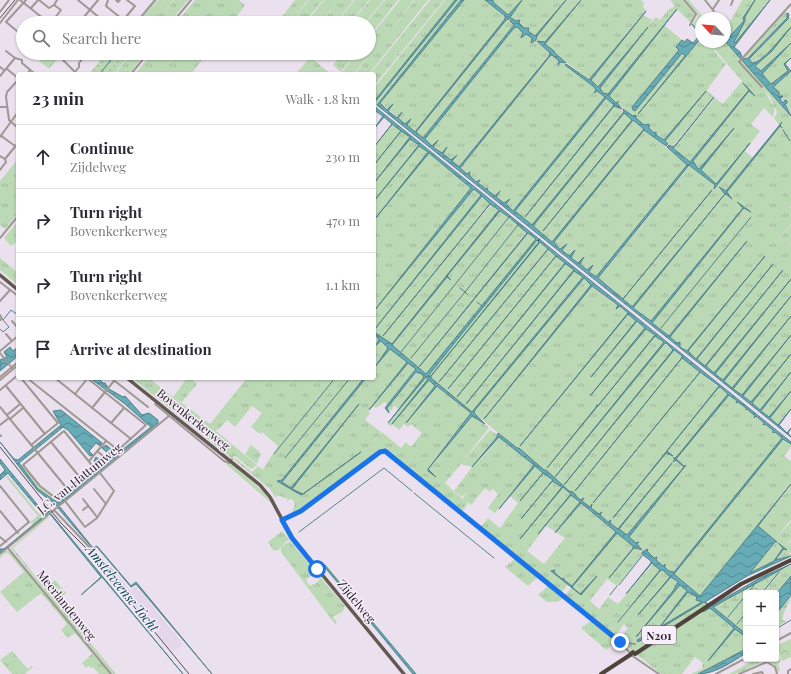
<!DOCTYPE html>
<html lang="en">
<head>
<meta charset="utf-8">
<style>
	body { margin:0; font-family:"Playfair Display",serif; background:#f2f2f3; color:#2b2b33 }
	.controls { position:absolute; right:12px; bottom:12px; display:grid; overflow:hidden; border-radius:4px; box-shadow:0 1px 3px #0004 }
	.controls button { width:36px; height:36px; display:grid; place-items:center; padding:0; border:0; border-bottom:1px solid #e1e1e2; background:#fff; color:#2b2b33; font:20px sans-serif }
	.compass { position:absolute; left:695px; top:12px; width:36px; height:36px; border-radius:50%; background:#fff; box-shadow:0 1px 3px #0004; rotate:296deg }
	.stop { position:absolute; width:12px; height:12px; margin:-9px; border:3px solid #1a73e8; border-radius:50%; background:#fff }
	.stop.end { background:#1a73e8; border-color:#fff; box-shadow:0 1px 4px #0008 }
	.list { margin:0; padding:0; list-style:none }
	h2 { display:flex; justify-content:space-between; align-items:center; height:52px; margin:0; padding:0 16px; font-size:17px }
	h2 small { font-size:13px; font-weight:400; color:#7c7c81 }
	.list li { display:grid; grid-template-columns:26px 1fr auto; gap:12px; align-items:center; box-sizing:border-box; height:64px; padding:0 16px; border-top:1px solid #e1e1e2 }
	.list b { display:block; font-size:15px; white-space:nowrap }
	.list p { margin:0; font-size:13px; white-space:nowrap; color:#7c7c81 }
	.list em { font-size:13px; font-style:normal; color:#7c7c81 }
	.icon { flex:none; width:22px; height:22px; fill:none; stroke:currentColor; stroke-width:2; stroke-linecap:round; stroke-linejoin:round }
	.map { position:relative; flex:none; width:791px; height:674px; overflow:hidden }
	.search { position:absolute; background:#fff; box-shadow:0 1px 3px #0004; left:16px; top:16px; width:360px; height:44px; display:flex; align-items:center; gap:10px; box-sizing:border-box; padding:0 14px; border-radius:22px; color:#7c7c81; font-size:15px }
	.panel { position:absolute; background:#fff; box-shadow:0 1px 3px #0004; left:16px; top:72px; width:360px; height:308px; border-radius:4px }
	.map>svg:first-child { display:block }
	.built { fill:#e5d6ea }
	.grass { fill:url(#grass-tufts); fill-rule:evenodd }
	.forest { fill:url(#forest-crowns) }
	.wetland { fill:url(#wetland-marsh) }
	.park { fill:url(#park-dots) }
	.water { fill:url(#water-waves); stroke:#52828a; fill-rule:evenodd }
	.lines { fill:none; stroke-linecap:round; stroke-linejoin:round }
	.stream { stroke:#52828a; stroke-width:1 }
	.ferry { stroke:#02454d; stroke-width:1; stroke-dasharray:5 4; stroke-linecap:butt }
	.minor { stroke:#9e9894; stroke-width:2 }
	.major { stroke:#645952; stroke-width:3.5 }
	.highway { stroke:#4f433b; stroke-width:4 }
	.tram { stroke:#524d53; stroke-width:1 }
	.highway-bridge { stroke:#4f433b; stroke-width:4 }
	.route { stroke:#1a73e8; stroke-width:5 }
	.labels { text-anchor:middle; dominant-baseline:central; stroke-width:3; stroke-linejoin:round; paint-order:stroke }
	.shield { fill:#f9eefc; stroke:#655e66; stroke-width:1 }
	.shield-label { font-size:11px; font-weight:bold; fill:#252126 }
	.street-label { font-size:12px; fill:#252126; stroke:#f9eefc }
	.water-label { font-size:13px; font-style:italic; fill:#02454d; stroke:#f9eefc }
</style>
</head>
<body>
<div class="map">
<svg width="791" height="674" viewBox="0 0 791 674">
	<defs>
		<pattern id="grass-tufts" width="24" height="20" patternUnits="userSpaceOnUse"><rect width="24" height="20" fill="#bcd9b6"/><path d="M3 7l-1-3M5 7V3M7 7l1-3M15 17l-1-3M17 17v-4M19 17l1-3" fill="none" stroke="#a1ba9c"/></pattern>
		<pattern id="forest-crowns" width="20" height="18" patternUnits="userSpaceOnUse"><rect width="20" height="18" fill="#bcd9b6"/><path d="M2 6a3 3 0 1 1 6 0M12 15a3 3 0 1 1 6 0" fill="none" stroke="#a1ba9c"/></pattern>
		<pattern id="wetland-marsh" width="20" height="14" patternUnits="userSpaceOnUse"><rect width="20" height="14" fill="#bcd9b6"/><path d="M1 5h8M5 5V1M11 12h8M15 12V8" fill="none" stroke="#a1ba9c"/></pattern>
		<pattern id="park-dots" width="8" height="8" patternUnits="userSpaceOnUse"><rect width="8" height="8" fill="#bcd9b6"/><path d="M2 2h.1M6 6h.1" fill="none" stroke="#a1ba9c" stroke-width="1.8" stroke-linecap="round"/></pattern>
		<pattern id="water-waves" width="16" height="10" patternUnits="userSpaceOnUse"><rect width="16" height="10" fill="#66abb5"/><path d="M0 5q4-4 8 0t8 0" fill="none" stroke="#548b93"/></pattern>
	</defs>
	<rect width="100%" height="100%" fill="#ebe1ee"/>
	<polygon class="built" points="116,573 131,591 136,586 183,644 173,652 123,592 113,576"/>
	<g class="grass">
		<polygon points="156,0 158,0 149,12 159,0 173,0 164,12 174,0 188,0 169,23 155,23 153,21 151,23 138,23"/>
		<polygon points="195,0 239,0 245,5 232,23 176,23"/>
		<polygon points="295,0 308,0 292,21 309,0 323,0 304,23 279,23 278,22"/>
		<polygon points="324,0 354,0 335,23 321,23 338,1 320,23 306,23"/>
		<polygon points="355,0 369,0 350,23 336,23"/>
		<polygon points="370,0 384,0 365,23 351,23"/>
		<polygon points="385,0 398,0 369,37 369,23 366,23"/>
		<polygon points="400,0 414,0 391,30 415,0 428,0 369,74 355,74 384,37 354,74 343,74 342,72 357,53 369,53 369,38"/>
		<polygon points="430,0 444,0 374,86 374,74 370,74"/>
		<polygon points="445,0 455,0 375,100 374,99 374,88"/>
		<polygon points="457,0 461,0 378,103 377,105 384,109 382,110 374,103 374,101 383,93"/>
		<polygon points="464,0 485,0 506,18 466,69 506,20 509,19 515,25 442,117 514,28 517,27 523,33 521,38 526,34 532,38 532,43 536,40 550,53 529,81 552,55 560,61 558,64 560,62 565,64 593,86 596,92 598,91 605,97 513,211 506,204 510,199 504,203 496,197 500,192 495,196 487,190 488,188 486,189 478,183 479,180 476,182 469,175 470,173 467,174 460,168 506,109 459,167 451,161 457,154 451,160 443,154 447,147 442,153 425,140 429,133 423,138 416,133 422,124 415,132 380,103"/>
		<path d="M 493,0 L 565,0 L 534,37 L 528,30 L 528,28 L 524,28 L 519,23 L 520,21 C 512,22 499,9 493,2 Z"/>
		<polygon points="566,0 580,0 545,43 537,40 537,36"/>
		<polygon points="581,0 641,0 644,3 643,7 646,10 589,80 553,52 554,51 545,44"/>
		<path d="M 670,0 L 682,0 L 695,15 L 691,23 L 677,9 L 664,25 L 682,40 L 676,47 L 679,50 L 632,107 L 633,110 L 635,110 L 682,53 L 685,56 L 638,113 L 701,38 L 701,42 L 725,41 L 741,58 L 738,63 L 763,88 L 774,107 L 771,98 L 740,63 L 742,59 L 791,116 L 791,206 L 789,209 L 791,207 L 791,224 L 770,249 L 791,225 L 791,242 L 789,245 L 791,243 L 791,335 L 742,396 L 733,389 L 788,320 L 732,388 L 724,380 L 758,338 L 723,381 L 715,374 L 758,320 L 714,373 L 706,366 L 728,338 L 705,366 L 697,359 L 748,296 L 696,359 L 688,352 L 692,345 L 687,351 L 670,337 L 716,280 L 669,336 L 652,323 L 741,211 L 651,321 L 633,308 L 668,264 L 632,307 L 623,299 L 638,282 L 622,299 L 607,284 L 598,279 L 690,165 L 716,185 L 713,188 L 718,183 L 716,184 L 700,170 L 706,163 L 698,169 L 693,161 L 750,91 L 690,162 L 673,148 L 715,98 L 723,104 L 742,81 L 709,43 L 719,57 L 657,132 L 719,57 L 726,64 L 707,90 L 714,97 L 672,147 L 665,141 L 696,102 L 664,141 L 648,128 L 648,124 L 643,125 L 635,118 L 636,115 L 633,116 L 617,103 L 618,101 L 616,103 L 609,97 L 624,75 L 608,94 L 603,93 L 599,89 L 647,27 L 598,87 L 590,80 L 595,75 L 643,15 L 652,20 L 648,25 L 656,17 L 660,20 L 668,10 L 675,6 ZM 775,107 L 777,113 L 774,118 L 779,125 L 782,123 L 726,192 L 733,198 L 726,194 L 718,203 L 725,193 L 718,188 L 726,191 L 753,158 L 745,151 L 760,131 L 751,124 L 764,108 L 773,117 Z"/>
		<polygon points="685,0 689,0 704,18 701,18 701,34 692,24 697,18 697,13"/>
		<polygon points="742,0 769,0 735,43 733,40 745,21 729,37 725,31"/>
		<polygon points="785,11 788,14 788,17 791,18 791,58 784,64 788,71 770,84 762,74 776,59 760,71 755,66 766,55 752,63 749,59 787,18 750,55 743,59"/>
		<polygon points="47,53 49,55 57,53 56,55 59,57 49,69 39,61"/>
		<polygon points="132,53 142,53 144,55 129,74 115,74"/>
		<polygon points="152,53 208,53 191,74 135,74"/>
		<polygon points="342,53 356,53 341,72 333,65"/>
		<polygon points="310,57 331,74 296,74"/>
		<polygon points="791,71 791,113 784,101 779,98 779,92 773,87"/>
		<polygon points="606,98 642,127 644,129 640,135 645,130 687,165 597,278 589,272 593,265 587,270 580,264 584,258 578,263 571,258 574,252 569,256 563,249 542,235 542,232 540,233 533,227 537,220 532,226 515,211"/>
		<path d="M 392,124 L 428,151 L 424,159 L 429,153 L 471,188 L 389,292 L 474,189 L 481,195 L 421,271 L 482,196 L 490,204 L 459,242 L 492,204 L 499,211 L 481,234 L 501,211 L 527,231 L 509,255 L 528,233 L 536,239 L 524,254 L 537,239 L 548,248 L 499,309 L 548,249 L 565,262 L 549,283 L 566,263 L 583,277 L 513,363 L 583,278 L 591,285 L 538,351 L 591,286 L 628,313 L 553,404 L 628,313 L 636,320 L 628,332 L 638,321 L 645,328 L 616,365 L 647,329 L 718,387 L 728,394 L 727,397 L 729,394 C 737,401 763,420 764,425 L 765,424 L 774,430 L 773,432 L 782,437 L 781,441 L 784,439 L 791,444 L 791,447 L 784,456 L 791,461 L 791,484 L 700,596 L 674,574 L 704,535 L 672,573 L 665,568 L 665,564 L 663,566 L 647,551 L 647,549 L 643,551 L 637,544 L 638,542 L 634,542 L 628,537 L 686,465 L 682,464 L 684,467 L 628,535 L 624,535 L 600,515 L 602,512 L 599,515 L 582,501 L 583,498 L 580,500 L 474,413 L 476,409 L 472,412 L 392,347 L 392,345 L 374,333 L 374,220 L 422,161 L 374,219 L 374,147 Z"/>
		<polygon points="18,159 18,213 5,229 0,225 0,181"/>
		<polygon points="18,221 18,235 12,243 18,236 18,240 11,246 4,238"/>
		<polygon points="0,258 18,273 18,285 0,270"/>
		<polygon points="374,335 379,340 376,345 380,341 388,348 374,366"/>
		<polygon points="791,336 791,372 760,411 752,403 786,360 751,403 742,396"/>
		<path d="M 390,349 L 407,362 L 368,411 L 370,413 L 365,420 L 381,432 L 372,443 L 382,432 L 401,448 L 406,442 L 411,447 L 422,433 L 411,424 L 408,427 L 404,424 L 399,430 L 392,424 L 391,426 L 388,424 L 405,403 L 399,409 L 394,406 L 390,412 L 387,408 L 418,371 L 424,377 L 414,391 L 426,377 L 428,379 L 424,384 L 429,380 L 435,386 L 408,421 L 437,386 L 471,413 L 427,469 L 436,476 L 428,469 L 473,415 L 489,428 L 461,463 L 490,430 L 497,434 L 497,437 L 473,468 L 500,437 L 534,465 L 495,513 L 488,508 L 498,494 L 493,489 L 490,492 L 485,488 L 471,505 L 467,501 L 468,503 L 462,512 L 400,461 L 383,450 L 294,514 L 292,511 L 295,505 L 293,500 L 290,499 L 285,503 L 288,499 L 277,495 L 276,498 L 269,488 L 233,459 L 235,458 L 252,472 L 258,466 L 266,472 L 263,469 L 278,446 L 262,432 L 260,434 L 251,427 L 262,413 L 252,406 L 235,427 L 227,420 L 218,430 L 215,430 L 257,465 L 251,469 L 235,456 L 231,458 L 132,378 L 149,378 L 173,397 L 187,378 L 190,378 L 197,384 L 181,403 L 174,397 L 214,427 L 210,424 L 247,378 L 364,378 L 282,480 L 277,480 L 292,489 L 284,484 L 283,481 L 366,378 L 374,378 L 374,368 ZM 461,464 L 472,467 L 454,491 L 462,497 L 467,491 L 463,498 L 464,500 L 450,488 L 449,489 L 450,487 L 445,483 Z"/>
		<polygon points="408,363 416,369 385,408 387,404 385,402 376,408 373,406"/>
		<polygon points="791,373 791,391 769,417 761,411"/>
		<polygon points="791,392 791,409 778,425 770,418"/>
		<polygon points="251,445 261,453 257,464 245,454"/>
		<polygon points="19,462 40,487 58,500 93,472 94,473 58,503 38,489 19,464"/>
		<polygon points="231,463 264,492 272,504 226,464"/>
		<polygon points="535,466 571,494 527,551 544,564 565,538 546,526 571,495 580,502 564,523 580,503 633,546 624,559 635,548 641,551 643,555 617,586 607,579 590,601 599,609 608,597 618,604 654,563 660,570 654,578 663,570 670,577 665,584 672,577 678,584 655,613 680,585 687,591 657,629 643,639 659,628 688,592 692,593 710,607 704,611 710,608 734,628 719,647 735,628 746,637 746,649 698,674 691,674 703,668 702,666 703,663 695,657 682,674 661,674 619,640 628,628 624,624 615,636 565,595 572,587 554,571 552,570 568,584 562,592 490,535 481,527 488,518 500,528 518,503 510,496"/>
		<polygon points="791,486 791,520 776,538 791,522 791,539 786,546 791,541 791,553 789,552 791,555 775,561 785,549 787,550 778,543 783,548 774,561 750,573 776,542 758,526"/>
		<polygon points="48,516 49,517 13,548 45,588 55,580 66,593 56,601 61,607 59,609 11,548"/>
		<polygon points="282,531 289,539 278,550 274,551 268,542"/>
		<polygon points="290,541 316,572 306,580 310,586 313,584 314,585 321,578 345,606 342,612 333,617 337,622 335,624 281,552 281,547"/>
		<polygon points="6,551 10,551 111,674 99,674 93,667 91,668 88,666 86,668 82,663 92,654 75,633 68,638 61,630 67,624 41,593 17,612 0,592 24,572 9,554 6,553 0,558 0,556"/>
		<polygon points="516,558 539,576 528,586 505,567"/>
		<polygon points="791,565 791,576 776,594 763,593 779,573 728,599 718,607 738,623 746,614 746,634 713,607 757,581"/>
		<polygon points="549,585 564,597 558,602 547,602 538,595"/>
		<polygon points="62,608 116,674 113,674 60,610"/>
		<polygon points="592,620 617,641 606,650 581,628"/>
		<polygon points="12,651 28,669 32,666 33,667 25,674 12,674 0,660"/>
	</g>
	<g class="forest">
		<polygon points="8,476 39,514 41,513 44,516 33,525 30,522 38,516 6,477"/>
		<polygon points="780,572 763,593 748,593 753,586"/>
		<polygon points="746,596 746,614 738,623 730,616"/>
		<polygon points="791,639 791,657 782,661 777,645"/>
		<polygon points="776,651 781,661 778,664 780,671 778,672 774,664 766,660 736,674 729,674 756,659 776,659"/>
	</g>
	<g class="wetland">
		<polygon points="753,586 748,593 746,593 746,596 730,616 718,607 728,599"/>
		<path d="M 791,595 C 791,604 782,611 783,620 L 786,622 L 776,627 L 776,614 Z"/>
	</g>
	<polygon class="park" points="106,53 131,53 114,74 89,74"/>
	<g class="water">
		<polygon points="455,0 457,0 375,102 374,99 376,99"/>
		<path d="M 461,0 L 464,0 L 380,103 L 387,110 L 393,104 L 388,111 L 397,118 L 402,112 L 398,118 L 405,124 L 411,119 L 407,125 L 415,132 L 505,19 L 505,16 L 485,0 L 493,0 L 493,2 L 508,15 L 522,0 L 509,19 L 506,20 L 416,132 L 423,138 L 514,25 L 510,21 L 511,18 L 516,21 L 520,20 L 519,23 L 524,28 L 529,28 L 528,31 L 535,36 L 566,0 L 537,36 L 536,40 L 531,43 L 532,38 L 526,34 L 521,38 L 523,33 L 517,27 L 514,28 L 425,139 L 432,146 L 438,140 L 433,147 L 442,153 L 447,147 L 443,154 L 451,160 L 457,155 L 452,161 L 459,167 L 549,56 L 550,53 L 537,41 L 545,42 L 581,0 L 545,44 L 554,51 L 554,52 L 566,63 L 560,62 L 558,65 L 559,61 L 552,55 L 550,56 L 460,168 L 467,174 L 470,172 L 469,175 L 476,182 L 480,180 L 478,183 L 486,189 L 488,188 L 487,190 L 495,196 L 500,191 L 496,197 L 504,203 L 510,199 L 506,204 L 513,211 L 605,97 L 597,91 L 594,93 L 596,90 L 593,86 L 565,65 L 566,64 L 589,80 L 646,11 L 591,80 L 598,87 L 648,27 L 600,88 L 603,93 L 608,94 L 677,9 L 609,96 L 616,103 L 619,101 L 617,103 L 622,109 L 614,106 L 525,217 L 614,105 L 606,98 L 515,211 L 532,225 L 624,112 L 623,109 L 633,116 L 636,115 L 636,118 L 644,125 L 649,124 L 649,128 L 654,133 L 656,132 L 656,135 L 664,140 L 706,91 L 665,141 L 668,144 L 666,146 L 644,130 L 554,242 L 560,249 L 567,244 L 562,250 L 569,256 L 575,250 L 571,258 L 578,263 L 584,257 L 580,264 L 587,270 L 593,265 L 589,272 L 596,277 L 687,165 L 667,147 L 669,145 L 672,147 L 675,146 L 714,97 L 673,148 L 690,162 L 749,90 L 743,83 L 755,96 L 749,91 L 693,161 L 698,169 L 700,168 L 734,128 L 701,170 L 716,184 L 750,143 L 714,189 L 715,185 L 689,165 L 598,278 L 623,299 L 712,190 L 623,299 L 632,307 L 725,194 L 719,187 L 726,191 L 782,122 L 780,125 L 782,128 L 780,126 L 727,192 L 732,199 L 726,194 L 724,195 L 633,308 L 651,321 L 743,208 L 737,202 L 751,212 L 744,208 L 742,210 L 652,323 L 669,336 L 747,241 L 670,337 L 677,343 L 680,342 L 680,347 L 687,351 L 765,256 L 688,351 L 696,359 L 773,264 L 697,359 L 705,366 L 783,270 L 706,366 L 714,373 L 791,279 L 715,374 L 723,380 L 791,296 L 724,381 L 732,388 L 791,316 L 733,389 L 742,395 L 791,335 L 743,396 L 751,402 L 791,354 L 752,403 L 760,410 L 791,372 L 761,411 L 769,417 L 791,391 L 770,418 L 778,425 L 791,409 L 779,425 L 787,433 L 791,428 L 788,433 L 791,437 L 377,105 ZM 624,113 L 632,120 L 543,231 L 633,120 L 644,129 L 552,242 L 533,226 Z"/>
		<path d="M 755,0 L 745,17 L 745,21 L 734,42 L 735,43 L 770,0 L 734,47 L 740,52 L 743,59 L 748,58 L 787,18 L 787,13 L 789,14 L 788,19 L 749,59 L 752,63 C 764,62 782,36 791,27 L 772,51 L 755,66 L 761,71 L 791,43 L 762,74 L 771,84 L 788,71 L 784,64 L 791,58 L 785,64 L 791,71 L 773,87 L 779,92 L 779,98 L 780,96 L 783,96 L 780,99 L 783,103 L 785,100 L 787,101 L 787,103 L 785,104 L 791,116 L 725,41 L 725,33 L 730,36 L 744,21 L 743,18 Z"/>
		<polygon points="692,24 701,34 701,38 638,114 685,56 682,53 635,111 633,110 632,107 679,50 676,47 682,40 685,42 687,39 693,43 700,35"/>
		<path d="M 374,106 L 791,442 L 791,444 L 783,439 L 674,574 L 700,596 L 791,484 L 758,526 L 777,542 L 775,542 L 750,573 L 774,561 L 783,548 L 778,543 L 787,550 L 784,549 L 775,560 L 791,556 L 747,576 L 705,602 L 711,606 L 762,577 L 791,564 L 713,607 L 746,634 L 746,637 L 735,629 L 708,661 L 734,628 L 710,608 L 703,612 L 710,607 L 704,602 L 638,642 L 637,640 L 658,629 L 687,591 L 680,585 L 636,637 L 673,591 L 678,582 L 671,577 L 638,615 L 670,577 L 663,570 L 660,571 L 632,605 L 660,570 L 652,563 L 626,594 L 651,563 L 651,561 L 643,555 L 642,552 L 648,549 L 647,551 L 654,558 L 657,557 L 656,560 L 663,566 L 665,564 L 665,568 L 669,571 L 674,572 L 782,438 L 775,432 L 773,433 L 773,430 L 765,424 L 763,425 L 764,423 L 756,416 L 754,418 L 755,416 L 747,409 L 746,410 L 746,408 L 738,402 L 736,403 L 737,401 L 729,395 L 676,459 L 684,466 L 686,465 L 629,537 L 636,543 L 639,542 L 637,544 L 642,550 L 635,548 L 633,549 L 609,578 L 633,548 L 633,546 L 617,533 L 572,587 L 580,594 L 597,576 L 581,595 L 551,571 L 555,570 L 554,572 L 562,579 L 564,578 L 564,580 L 572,586 L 616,532 L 581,503 L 555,533 L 580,502 L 571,495 L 538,534 L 571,494 L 563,487 L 520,539 L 562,487 L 552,481 L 521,519 L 553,480 L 543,473 L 520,501 L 543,473 L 535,466 L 499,509 L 534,465 L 499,437 L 472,467 L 497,437 L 498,433 L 517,448 L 519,448 L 544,470 L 546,470 L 569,491 L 573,492 L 580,500 L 584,498 L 582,501 L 590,507 L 592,504 L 591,508 L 599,514 L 602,512 L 600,515 L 608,522 L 611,520 L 610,523 L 618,529 L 672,463 L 619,529 L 627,535 L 684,467 L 676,460 L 673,462 L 675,459 L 673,458 L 675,458 L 679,454 L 728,394 L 720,387 L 718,388 L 667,451 L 673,456 L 666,453 L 613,518 L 719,386 L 700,372 L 593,503 L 700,372 L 682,358 L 575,491 L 681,359 L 682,356 L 674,350 L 564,485 L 673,350 L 666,343 L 664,344 L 555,477 L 664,342 L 655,336 L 547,468 L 597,406 L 596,405 L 598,406 L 655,335 L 646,329 L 590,396 L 645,328 L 637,321 L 591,377 L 636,321 L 628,314 L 520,446 L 628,313 L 620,306 L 616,309 L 618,305 L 592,286 L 484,419 L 591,285 L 584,278 L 475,410 L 474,413 L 485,424 L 472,416 L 428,469 L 436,477 L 428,471 L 428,469 L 471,413 L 437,386 L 406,423 L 435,386 L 429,380 L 392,424 L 428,379 L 426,377 L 388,423 L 424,377 L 422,374 L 416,372 L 387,408 L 389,413 L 385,408 L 416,369 L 408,363 L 369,410 L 407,362 L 390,349 L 374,368 L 388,348 L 381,341 L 376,345 L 379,340 L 374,332 L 392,344 L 499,210 L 490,204 L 383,336 L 490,204 L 482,196 L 374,330 L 481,195 L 474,189 L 472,191 L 374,311 L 471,188 L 429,153 L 374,220 L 428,152 L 419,146 L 374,201 L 419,145 L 410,139 L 374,183 L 410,137 L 401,131 L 374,165 L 401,131 L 392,124 L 374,147 L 392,124 L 384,117 L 374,129 L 383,116 L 374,110 ZM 500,211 L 509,217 L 527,233 L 419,367 L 527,234 L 528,233 L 536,239 L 426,374 L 392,345 L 447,277 L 451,280 L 447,276 ZM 537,240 L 539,242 L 431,376 L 428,376 ZM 540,242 L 548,249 L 439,382 L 548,249 L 556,256 L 448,389 L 556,256 L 565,263 L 457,397 L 565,264 L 566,264 L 574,270 L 466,404 L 574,271 L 583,277 L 472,412 L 431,378 L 431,376 ZM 688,592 L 697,597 L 696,600 L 702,602 L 660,627 Z"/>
		<polygon points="10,347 13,351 18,347 18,356 0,371 0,360 7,357 4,352"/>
		<polygon points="90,378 98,378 103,383 105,383 109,389 123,397 125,396 142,415 149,413 158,420 158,423 57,506 37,490 0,442 14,459 18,460 61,425 53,411 61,410 102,443 100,446 96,443 89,451 93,455 90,456 68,430 63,427 19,463 38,489 58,503 98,470 98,467 94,461 96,457 105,464 111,456 102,448 106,445 117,454 151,427 125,404"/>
		<polygon points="364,378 366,378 282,482 291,488 359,404 292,489 303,494 361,452 303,494 301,495 277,481 282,480"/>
		<polygon points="0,459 45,514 49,511 50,512 0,553 0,549 4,549 44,516 8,473 0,480 0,475 5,470 0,463"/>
		<polygon points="60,507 93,548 97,546 131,586 136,582 212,674 136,584 131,587 97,547 93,549 58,508"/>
		<polygon points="50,514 51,514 183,674 102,577 81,595 101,577"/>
		<polygon points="323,565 325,565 416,674 413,674"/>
		<polygon points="791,576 791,595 776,614 776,594"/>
		<path d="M 746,649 L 746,653 C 732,662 715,674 698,674 Z"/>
	</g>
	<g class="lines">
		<g class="stream">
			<polyline points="117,53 119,53"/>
			<polyline points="100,74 116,53"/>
			<polyline points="783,130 790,141"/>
			<polyline points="468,295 465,292 518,225"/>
			<polyline points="477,302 482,306"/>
			<polyline points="661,328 751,217"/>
			<polyline points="0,329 3,332 9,327 3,320 11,310 18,315"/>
			<polyline points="374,348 376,345"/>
			<polyline points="401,352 509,217"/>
			<polyline points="411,358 465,292 460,288"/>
			<polyline points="274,454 335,378"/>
			<polyline points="285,458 350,378"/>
			<polyline points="414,493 494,558"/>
			<polyline points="299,532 384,468 412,491"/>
			<polyline points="619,585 642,556"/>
			<polyline points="748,593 754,585"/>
			<polyline points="762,593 779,572"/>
			<polyline points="610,595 617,586"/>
			<polyline points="728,617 746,595"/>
			<polyline points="618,622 632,605"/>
			<polyline points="737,624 746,613"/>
			<polyline points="776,629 791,620"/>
		</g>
		<polyline class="ferry" points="538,241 540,239"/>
		<g class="minor">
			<polyline points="20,0 49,23"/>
			<polyline points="39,0 49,8 54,5 57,0"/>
			<polyline points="78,0 106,23"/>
			<polyline points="108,0 106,6 122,19 125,18 135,6 127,0"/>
			<polyline points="116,0 118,2 120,0"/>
			<polyline points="684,0 696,14 690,25"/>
			<polyline points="705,0 716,14 723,18"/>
			<polyline points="731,5 733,0"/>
			<polyline points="31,8 38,0"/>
			<polyline points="713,9 719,0"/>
			<polyline points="0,12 9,0"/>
			<polyline points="0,23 18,0"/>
			<polyline points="51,23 61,10 54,5"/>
			<polyline points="79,23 98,0"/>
			<polyline points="136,23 155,0"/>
			<polyline points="172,23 191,0"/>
			<polyline points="23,36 6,22 26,0"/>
			<polyline points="63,53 60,57 75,72 79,67 79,63 87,53"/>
			<polyline points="79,53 85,57"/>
			<polyline points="15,58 22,60 22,63 35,74"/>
			<polyline points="0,67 4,70"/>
			<polyline points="7,69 18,78"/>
			<polyline points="27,74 30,70"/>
			<polyline points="131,74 148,53"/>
			<polyline points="0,76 15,58 6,51"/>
			<polyline points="18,80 7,92 6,97 9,120 18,128"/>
			<polyline points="762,87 739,62 791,4"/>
			<polyline points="0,107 7,107"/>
			<polyline points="0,135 15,146"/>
			<polyline points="0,137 18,112"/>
			<polyline points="0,156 5,159"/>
			<polyline points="0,170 6,162 5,159 18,143"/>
			<polyline points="0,238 18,216"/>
			<polyline points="0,282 18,296"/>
			<polyline points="0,301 10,290"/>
			<polyline points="0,315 2,319 0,320"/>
			<polyline points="12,321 18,328"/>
			<polyline points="6,334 12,341"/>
			<polyline points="0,351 18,336"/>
			<polyline points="0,353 12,368"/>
			<polyline points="0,377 18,362"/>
			<polyline points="21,378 58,423 31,445"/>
			<polyline points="27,378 118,450 146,425 87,378"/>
			<polyline points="55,378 131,439"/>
			<polyline points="111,378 148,407"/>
			<polyline points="0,380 18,365"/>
			<polyline points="6,386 45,434"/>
			<polyline points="0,390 18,375"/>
			<polyline points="75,394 87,379"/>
			<polyline points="155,404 224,461 229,463 232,459"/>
			<polyline points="0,407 69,491"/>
			<polyline points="92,408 114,381"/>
			<polyline points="7,415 20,404"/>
			<polyline points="10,419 23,408"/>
			<polyline points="111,423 124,408"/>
			<polyline points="0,425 9,418"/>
			<polygon points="64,431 95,469 57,499 40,486 23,465"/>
			<polyline points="0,435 1,436"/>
			<polyline points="51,442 82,480"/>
			<polyline points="97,451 103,456"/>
			<polyline points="89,461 106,441"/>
			<polyline points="0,486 29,522 0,546"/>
			<polyline points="94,489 106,504"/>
			<polyline points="83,499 97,517"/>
			<polyline points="65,501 85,527 97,518 114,491 100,473"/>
			<polyline points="54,510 115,574"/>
			<polyline points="83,510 88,506"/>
			<polyline points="0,511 18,533"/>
			<polyline points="283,520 301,511 381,452 387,452 620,642 634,657 659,674"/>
			<polyline points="0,537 6,542"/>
			<polyline points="8,548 111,674"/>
			<polyline points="0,554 169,416"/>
			<polyline points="776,641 791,633"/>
			<polyline points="620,642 635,644"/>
			<polyline points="716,674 746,658"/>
			<polyline points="739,674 767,662 775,667 777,674"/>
			<polyline points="753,674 762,672 763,674"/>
			<polyline points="788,674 788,671 791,669"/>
		</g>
		<g class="major">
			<polyline points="0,275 18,290"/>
			<polyline points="127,378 260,485 270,497 292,538 404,674"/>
		</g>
		<g class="highway">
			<polyline points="635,654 741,584 791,560"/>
			<polyline points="601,674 630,655"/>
		</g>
		<g class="tram">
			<polyline points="0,18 15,0"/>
			<polyline points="0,447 61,523 106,568 131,603 189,674"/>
		</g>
		<polyline class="highway-bridge" points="630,655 633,652"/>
	</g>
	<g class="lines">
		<polyline class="route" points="317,569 292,538 282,520 301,511 380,452 385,451 620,642"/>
	</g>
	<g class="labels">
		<rect class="shield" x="642" y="626" width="34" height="18" rx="3"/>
		<g class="shield-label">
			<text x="659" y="635">N201</text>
		</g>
		<g class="street-label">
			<text transform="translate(194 419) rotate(39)">Bovenkerkerweg</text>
			<text transform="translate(79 478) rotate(-39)">J.C. van Hattumweg</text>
			<text transform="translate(357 601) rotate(51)">Zijdelweg</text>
			<text transform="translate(67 605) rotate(51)">Meerlandenweg</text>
		</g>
		<g class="water-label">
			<text transform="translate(123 588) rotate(51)">Amstelveense Tocht</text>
		</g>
	</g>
</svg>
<div class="controls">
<button>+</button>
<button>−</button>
</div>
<svg class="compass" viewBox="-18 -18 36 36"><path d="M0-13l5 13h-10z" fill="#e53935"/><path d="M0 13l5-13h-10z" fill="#7c7c81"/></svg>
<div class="stop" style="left:317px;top:569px"></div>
<div class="stop end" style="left:620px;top:642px"></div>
<div class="search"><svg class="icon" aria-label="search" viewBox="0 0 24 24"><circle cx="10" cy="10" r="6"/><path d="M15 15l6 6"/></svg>Search here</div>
<section class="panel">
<h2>23 min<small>Walk · 1.8 km</small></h2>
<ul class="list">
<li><svg class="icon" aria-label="ahead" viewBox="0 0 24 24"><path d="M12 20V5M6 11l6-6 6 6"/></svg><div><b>Continue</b><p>Zijdelweg</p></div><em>230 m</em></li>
<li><svg class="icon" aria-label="right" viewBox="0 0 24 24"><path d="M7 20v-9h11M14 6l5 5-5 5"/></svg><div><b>Turn right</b><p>Bovenkerkerweg</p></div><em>470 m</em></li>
<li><svg class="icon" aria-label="right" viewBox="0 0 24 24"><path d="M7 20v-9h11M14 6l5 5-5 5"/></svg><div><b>Turn right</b><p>Bovenkerkerweg</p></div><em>1.1 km</em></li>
<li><svg class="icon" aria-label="arrive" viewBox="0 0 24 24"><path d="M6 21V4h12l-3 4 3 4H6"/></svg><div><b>Arrive at destination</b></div></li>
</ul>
</section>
</div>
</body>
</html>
